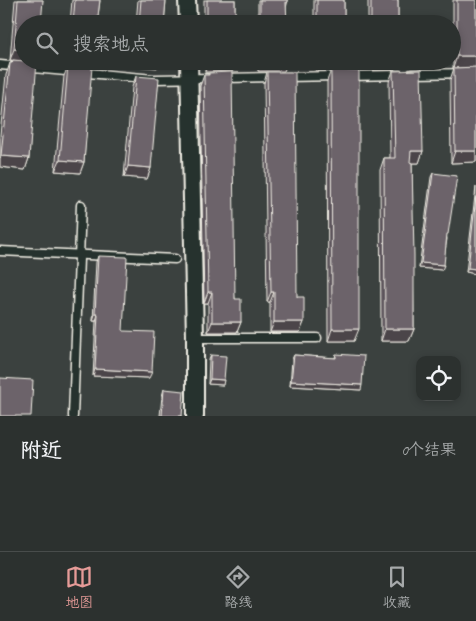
<!DOCTYPE html>
<html lang="zh">
<head>
<meta charset="utf-8">
<style>
	body { margin:0; font-family:Caveat,"LXGW WenKai TC",sans-serif; background:#343937; color:#f1f3f6 }
	.controls { position:absolute; right:15px; bottom:15px; display:grid; overflow:hidden; border-radius:10px; box-shadow:0 2px 8px #0003 }
	.controls button { width:45px; height:45px; display:grid; place-items:center; padding:0; border:0; border-bottom:1px solid #484c4b; background:#2c312f; color:#f1f3f6; font:25px sans-serif }
	.list { margin:0; padding:0; list-style:none }
	h2 { display:flex; justify-content:space-between; align-items:center; height:65px; margin:0; padding:0 20px; font-size:21px }
	h2 small { font-size:16px; font-weight:400; color:#a6a9aa }
	.icon { flex:none; width:28px; height:28px; fill:none; stroke:currentColor; stroke-width:2; stroke-linecap:round; stroke-linejoin:round }
	.map { position:relative; flex:none; width:476px; height:416px; overflow:hidden }
	.search { position:absolute; background:#2c312f; box-shadow:0 2px 8px #0003; left:15px; right:15px; top:15px; height:55px; display:flex; align-items:center; gap:12px; box-sizing:border-box; padding:0 18px; border-radius:28px; color:#a6a9aa; font-size:19px }
	.sheet { height:135px; background:#2c312f }
	nav { display:flex; justify-content:space-around; align-items:center; box-sizing:border-box; height:70px; border-top:1px solid #484c4b; background:#2c312f; font-size:14px; color:#a6a9aa }
	nav a { display:grid; justify-items:center; gap:2px }
	nav .on { color:#e69b98 }
	.map>svg:first-child { display:block }
	.lines { fill:none; stroke-linecap:round; stroke-linejoin:round }
	.service-casing { stroke:#f4f1e8; stroke-width:11 }
	.minor-casing { stroke:#f4f1e8; stroke-width:20 }
	.service { stroke:#26332d; stroke-width:8 }
	.minor { stroke:#26332d; stroke-width:16 }
	.wall { fill:#5d555b; stroke:#f4f1e8 }
	.shaded-wall { fill:#4c454a; stroke:#f4f1e8 }
	.building { fill:#6c636a; stroke:#f4f1e8 }
</style>
</head>
<body>
<div class="map">
<svg width="476" height="416" viewBox="0 0 476 416">
	<rect width="100%" height="100%" fill="#3b413f"/>
	<filter id="ink" filterUnits="userSpaceOnUse"><feTurbulence type="fractalNoise" baseFrequency=".02" numOctaves="2"/><feDisplacementMap in="SourceGraphic" scale="10" xChannelSelector="R" yChannelSelector="G"/><feConvolveMatrix kernelMatrix="1 2 1 2 8 2 1 2 1" color-interpolation-filters="sRGB"/></filter>
	<g filter="url(#ink)">
		<g class="lines">
			<g class="service-casing">
				<g id="service">
					<polyline points="0,65 154,79 212,78"/>
					<polyline points="411,74 476,73"/>
					<polyline points="349,76 400,75"/>
					<polyline points="286,77 337,76"/>
					<polyline points="224,78 275,77"/>
					<polyline points="0,251 175,259"/>
					<polyline points="195,338 317,338"/>
					<polyline points="73,416 81,205"/>
				</g>
			</g>
			<g class="minor-casing">
				<g id="minor">
					<polyline points="187,0 188,24"/>
					<polyline points="189,61 195,338 195,416"/>
				</g>
			</g>
			<use href="#service" class="service"/>
			<use href="#minor" class="minor"/>
		</g>
		<g class="wall">
			<polygon points="15,0 43,0 24,61 35,61 29,158 25,170 0,167 0,135 6,75 10,63 11,63 12,60 10,60"/>
			<polygon points="72,0 100,0 97,24 70,24"/>
			<polygon points="138,0 166,0 164,24 136,24"/>
			<rect x="204" y="0" width="31" height="24"/>
			<polygon points="258,0 288,0 286,8 287,24 258,24"/>
			<rect x="314" y="0" width="30" height="24"/>
			<rect x="368" y="0" width="30" height="24"/>
			<polygon points="453,0 476,0 476,162 451,163 450,80 454,68 461,68 453,68"/>
			<polygon points="66,61 92,61 90,67 84,162 80,173 55,171 64,76 68,66 65,65"/>
			<polygon points="205,61 236,61 236,63 233,71 205,72"/>
			<polygon points="258,61 287,61 284,71 258,71"/>
			<polygon points="314,61 345,61 315,70"/>
			<polygon points="368,61 398,61 395,69 368,69"/>
			<polygon points="331,70 354,341 328,341 327,81"/>
			<polygon points="393,71 423,151 419,163 412,163 414,329 409,341 381,341 380,170 384,158 390,158 389,82"/>
			<polygon points="267,72 297,297 304,322 300,332 270,332 270,302 267,302 264,83"/>
			<polygon points="209,73 235,299 241,322 237,332 208,332 208,303 204,303 200,86 204,75 208,75"/>
			<polygon points="136,76 151,168 147,179 124,177 132,87"/>
			<polygon points="433,173 447,239 442,270 419,268 431,177"/>
			<polygon points="476,187 476,274 466,272"/>
			<polygon points="98,256 123,331 149,378 93,376 96,321 93,321 96,262"/>
			<polygon points="336,354 361,390 290,386 292,359 294,355 335,358"/>
			<polygon points="211,355 223,385 208,384 209,360"/>
			<polygon points="164,389 182,416 160,416 162,396"/>
		</g>
		<g class="shaded-wall">
			<polygon points="14,49 24,50 24,61 35,61 34,62 10,60"/>
			<polygon points="457,56 476,56 476,68 453,68"/>
			<polygon points="67,61 92,61 89,67 65,65"/>
			<polygon points="134,61 159,61 157,68 132,66"/>
			<polygon points="318,61 345,61 342,70 315,70"/>
			<polygon points="371,61 398,61 395,69 368,69"/>
			<polygon points="236,63 233,71 205,72 208,64"/>
			<polygon points="260,64 287,64 284,71 258,71"/>
			<polygon points="411,151 423,151 419,163 407,163"/>
			<polygon points="455,151 476,151 476,162 451,163"/>
			<polygon points="1,156 29,158 25,170 0,167 0,159"/>
			<polygon points="60,160 84,162 80,173 55,171"/>
			<polygon points="128,166 151,168 147,179 124,177"/>
			<polygon points="421,263 444,265 442,270 419,268"/>
			<polygon points="468,268 476,269 476,274 466,272"/>
			<polygon points="208,292 212,292 208,303 204,303"/>
			<polygon points="271,292 274,292 270,302 267,302"/>
			<polygon points="95,314 98,314 96,321 93,321"/>
			<polygon points="212,322 241,322 237,332 208,332"/>
			<polygon points="274,322 304,322 300,332 270,332"/>
			<polygon points="332,329 359,329 354,341 328,341"/>
			<polygon points="385,329 414,329 409,341 381,341"/>
			<polygon points="95,369 152,372 149,378 93,376"/>
			<polygon points="210,379 224,380 223,385 208,384"/>
			<polygon points="291,381 362,385 361,390 290,386"/>
		</g>
		<g class="building">
			<polygon points="18,0 43,0 41,24 24,24 24,50 14,49"/>
			<polygon points="75,0 100,0 97,24 73,24"/>
			<polygon points="141,0 166,0 164,24 139,24"/>
			<rect x="207" y="0" width="28" height="24"/>
			<polygon points="260,0 288,0 288,2 286,2 287,24 260,24"/>
			<rect x="317" y="0" width="27" height="24"/>
			<rect x="371" y="0" width="27" height="24"/>
			<rect x="457" y="0" width="19" height="56"/>
			<polygon points="13,60 37,62 29,158 1,156 10,63 12,63"/>
			<polygon points="208,61 236,61 236,63 208,64"/>
			<rect x="260" y="61" width="27" height="3"/>
			<polygon points="68,65 92,67 84,162 60,160"/>
			<polygon points="476,67 476,151 455,151 454,68"/>
			<polygon points="331,70 359,71 359,329 332,329"/>
			<polygon points="421,70 423,151 411,151 410,162 412,163 414,255 414,329 385,329 384,158 395,158 393,71"/>
			<polygon points="232,72 235,299 241,299 241,322 212,322 212,292 208,292 204,75 209,75 209,73"/>
			<polygon points="267,72 295,72 297,297 304,297 304,322 274,322 274,292 271,292"/>
			<polygon points="136,76 159,78 151,168 128,166"/>
			<polygon points="433,173 457,176 448,234 447,234 444,265 421,263"/>
			<polygon points="476,197 476,269 468,268"/>
			<polygon points="98,256 127,257 123,331 154,332 152,372 95,369 98,314 95,314"/>
			<polygon points="336,354 364,356 362,385 291,381 294,355 336,358"/>
			<polygon points="211,355 226,356 224,380 210,379"/>
			<polygon points="0,378 33,380 31,416 0,416"/>
			<polygon points="164,389 184,391 182,416 162,416"/>
		</g>
	</g>
</svg>
<div class="controls">
<button><svg class="icon" aria-label="locate" viewBox="0 0 24 24"><circle cx="12" cy="12" r="6"/><path d="M12 2v4M12 18v4M2 12h4M18 12h4"/></svg></button>
</div>
<div class="search"><svg class="icon" aria-label="search" viewBox="0 0 24 24"><circle cx="10" cy="10" r="6"/><path d="M15 15l6 6"/></svg>搜索地点</div>
</div>
<section class="sheet">
<h2>附近<small>0个结果</small></h2>
<ul class="list">
</ul>
</section>
<nav>
<a class="on"><svg class="icon" aria-label="map" viewBox="0 0 24 24"><path d="M3 6l6-2 6 2 6-2v14l-6 2-6-2-6 2zM9 4v14M15 6v14"/></svg>地图</a>
<a><svg class="icon" aria-label="directions" viewBox="0 0 24 24"><path d="M12 3l9 9-9 9-9-9zM9 14v-3h6M13 9l2 2-2 2"/></svg>路线</a>
<a><svg class="icon" aria-label="saved" viewBox="0 0 24 24"><path d="M7 4h10v16l-5-4-5 4z"/></svg>收藏</a>
</nav>
</body>
</html>
